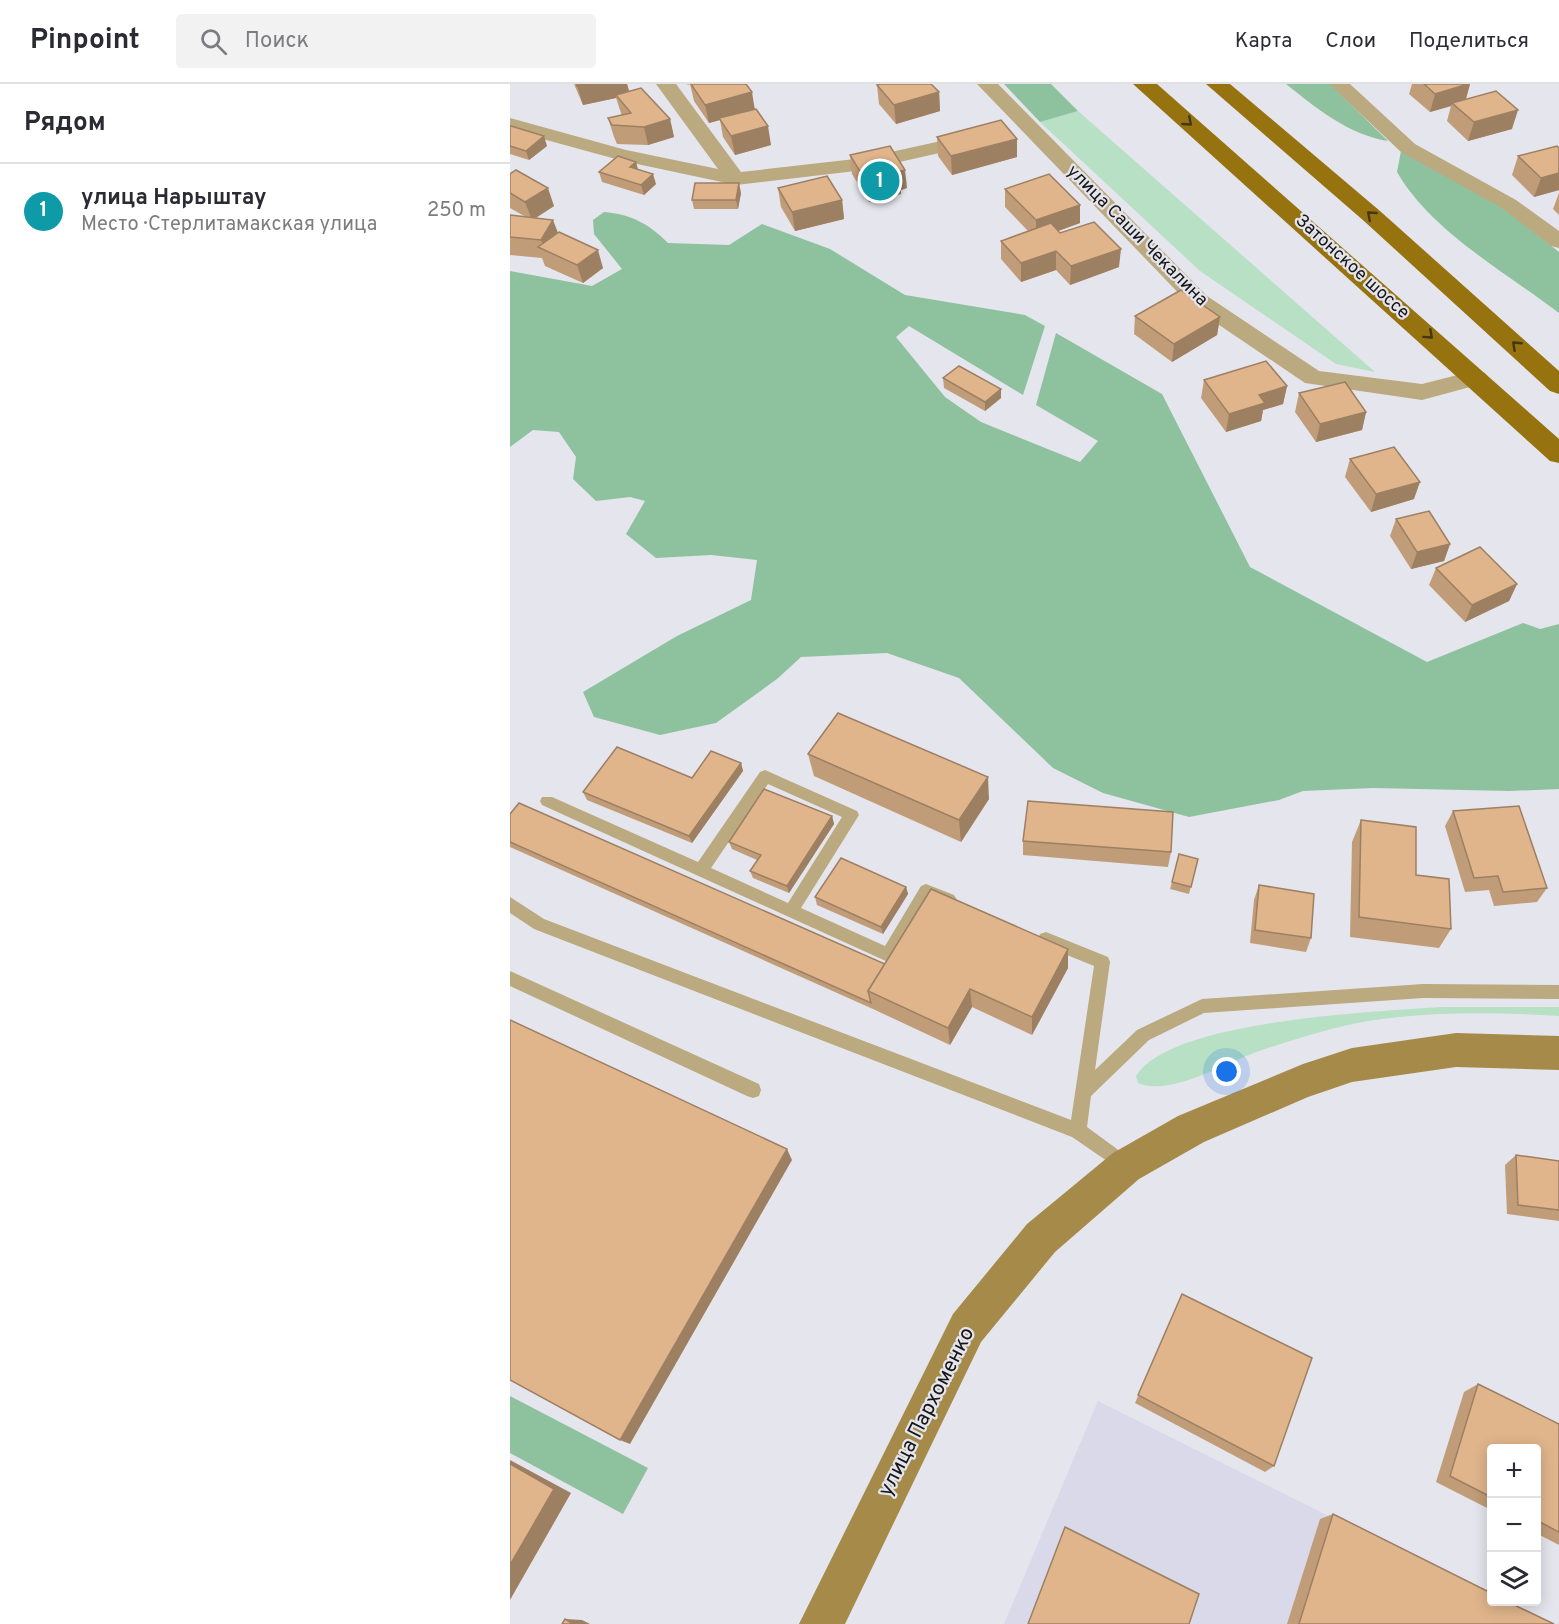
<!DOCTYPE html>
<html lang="ru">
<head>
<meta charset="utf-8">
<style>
	body { margin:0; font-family:Overpass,sans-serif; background:#f2f2f3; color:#2b2b33 }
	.controls { position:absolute; right:18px; bottom:18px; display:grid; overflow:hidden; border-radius:6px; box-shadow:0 3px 15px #0003 }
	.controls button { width:54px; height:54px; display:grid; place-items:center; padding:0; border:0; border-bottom:2px solid #e1e1e2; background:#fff; color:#2b2b33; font:30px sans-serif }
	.you { position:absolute; left:717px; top:988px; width:21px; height:21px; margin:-15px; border:4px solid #fff; border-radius:50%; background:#1a73e8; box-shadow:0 0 0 9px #1a73e833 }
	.badge { display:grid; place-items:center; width:39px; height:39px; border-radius:50%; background:#c84385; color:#fff; font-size:20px; font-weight:700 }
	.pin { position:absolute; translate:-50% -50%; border:3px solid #fff; box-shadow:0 2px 6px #0006 }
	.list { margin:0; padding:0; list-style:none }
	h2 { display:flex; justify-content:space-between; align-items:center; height:78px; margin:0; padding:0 24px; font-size:26px }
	h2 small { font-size:20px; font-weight:400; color:#7c7c81 }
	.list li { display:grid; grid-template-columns:39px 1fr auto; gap:18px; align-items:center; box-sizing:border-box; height:96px; padding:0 24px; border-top:2px solid #e1e1e2 }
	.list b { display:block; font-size:22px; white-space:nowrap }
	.list p { margin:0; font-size:20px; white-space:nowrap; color:#7c7c81 }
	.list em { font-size:20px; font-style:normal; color:#7c7c81 }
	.icon { flex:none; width:33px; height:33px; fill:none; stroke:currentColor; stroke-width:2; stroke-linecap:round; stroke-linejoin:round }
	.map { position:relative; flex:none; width:1049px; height:1540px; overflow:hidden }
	header { display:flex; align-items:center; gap:36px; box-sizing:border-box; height:84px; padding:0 30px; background:#fff; border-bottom:2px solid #e1e1e2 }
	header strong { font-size:28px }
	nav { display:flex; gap:33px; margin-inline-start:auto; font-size:21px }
	.search { width:420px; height:54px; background:#f2f2f3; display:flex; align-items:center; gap:15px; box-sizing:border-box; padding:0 21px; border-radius:6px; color:#7c7c81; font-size:22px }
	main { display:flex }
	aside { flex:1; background:#fff }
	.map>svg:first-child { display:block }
	.built { fill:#dad9e9 }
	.green { fill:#b8e0c4 }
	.forest { fill:#8ec29f }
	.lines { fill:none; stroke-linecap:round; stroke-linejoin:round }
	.service { fill:#bba97f; fill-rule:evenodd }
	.minor { fill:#bba97f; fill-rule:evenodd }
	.secondary { fill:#a68a49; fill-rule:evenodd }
	.primary { fill:#96730f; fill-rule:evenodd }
	.wall { fill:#c19c78 }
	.shaded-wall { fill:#9d7f62 }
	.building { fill:#e0b58c; stroke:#9d7f62; stroke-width:1.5 }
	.oneway { stroke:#433715 }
	.labels { text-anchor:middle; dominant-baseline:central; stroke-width:4.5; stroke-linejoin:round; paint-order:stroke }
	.far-street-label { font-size:18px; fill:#161618; stroke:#e5e5ed }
	.street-label { font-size:21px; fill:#161618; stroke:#e5e5ed }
</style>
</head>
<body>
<header>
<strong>Pinpoint</strong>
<div class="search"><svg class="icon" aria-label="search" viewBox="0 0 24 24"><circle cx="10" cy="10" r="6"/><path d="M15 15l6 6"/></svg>Поиск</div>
<nav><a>Карта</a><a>Слои</a><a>Поделиться</a></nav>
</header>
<main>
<aside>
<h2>Рядом<small></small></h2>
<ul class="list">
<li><span class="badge" style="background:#0f9aa8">1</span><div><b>улица Нарыштау</b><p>Место · Стерлитамакская улица</p></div><em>250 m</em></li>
</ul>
</aside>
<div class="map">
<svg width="1049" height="1540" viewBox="0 0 1049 1540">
	<rect width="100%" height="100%" fill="#e5e5ed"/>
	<polygon class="built" points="588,1317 981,1513 981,1518 1036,1540 494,1540"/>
	<g class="green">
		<polygon points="568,27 865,288 826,280 690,187 530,38"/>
		<path d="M 929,923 L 1049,923 L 1049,932 C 987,928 920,927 858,937 C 823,943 786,955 752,966 C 718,977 662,1013 628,999 L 626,992 C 660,936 865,928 929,923 Z"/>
	</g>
	<g class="forest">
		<polygon points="494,0 541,0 568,27 530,38"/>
		<path d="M 776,0 L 820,0 L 878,57 C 839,51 806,24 776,0 Z"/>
		<path d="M 891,67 L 993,123 L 1049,168 L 1049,229 C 995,188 921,147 887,88 Z"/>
		<path d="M 94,128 C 121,130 139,140 158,159 L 219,161 L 252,140 L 320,165 L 395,211 L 515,231 L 535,242 L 513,311 L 399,242 L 386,253 L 435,313 L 471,338 L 570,378 L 588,357 L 526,321 L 546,249 L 652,310 L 740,483 L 917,578 L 1013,539 L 1030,545 L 1049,540 L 1049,705 L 999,707 L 863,704 L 793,707 L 769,716 L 679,733 L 593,709 L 543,684 L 449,594 L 377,569 L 291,573 L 267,595 L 206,639 L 150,651 L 84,633 L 73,608 L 167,552 L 241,516 L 247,476 L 201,471 L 146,474 L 116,450 L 135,417 L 120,413 L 86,417 L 63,395 L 66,373 L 49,348 L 23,346 L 0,363 L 0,187 L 82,202 L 112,185 L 84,150 L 83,136 Z"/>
		<polygon points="0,1312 138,1384 113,1430 0,1369"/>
	</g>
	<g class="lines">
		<g class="service">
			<path d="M 255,686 L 347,727 L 349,731 L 291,824 L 375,862 L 411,802 L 416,800 L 444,811 L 447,816 L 444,821 L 439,823 L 419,815 L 384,876 L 378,878 L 32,721 L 30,717 L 32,713 L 42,713 L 188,778 L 250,688 ZM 258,700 L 332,733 L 278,819 L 201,784 Z"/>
			<polygon points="0,813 34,835 561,1036 584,882 530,860 528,855 530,850 536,848 598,873 600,878 585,986 627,946 692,915 913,900 1049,901 1049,915 913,914 694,929 639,956 581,1012 577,1043 622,1076 625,1082 622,1088 616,1090 562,1053 24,845 0,829"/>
			<polygon points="0,887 249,1000 251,1006 249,1012 243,1014 237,1012 0,902"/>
		</g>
		<g class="minor">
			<polygon points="146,0 166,0 231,88 354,74 467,49 474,51 477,55 474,59 354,86 226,101 113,77 0,46 0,34 116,66 208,85"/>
			<polygon points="467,0 488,0 697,212 809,287 912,300 967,286 975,289 979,294 975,299 912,316 795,299 681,222"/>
			<polygon points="819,0 840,0 905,60 1006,116 1049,147 1049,164 1041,162 992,124 891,68"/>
		</g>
		<polygon class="secondary" points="946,949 1049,952 1049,986 946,983 842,998 798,1013 694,1058 629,1095 545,1168 471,1258 335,1540 289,1540 443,1230 517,1140 603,1069 668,1032 793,980 842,964"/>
		<g class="primary">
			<polygon points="623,0 647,0 1049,355 1049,379 1040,377"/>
			<polygon points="696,0 720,0 870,127 1049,287 1049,310 1040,307 854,137"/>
		</g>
	</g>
	<g class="wall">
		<polygon points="64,0 117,0 119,7 160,35 164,53 138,61 107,60 104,53 98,34 112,31 111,29 106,14 73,21"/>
		<polygon points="177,0 236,0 245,25 261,61 225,71 213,53 210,36 199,39 184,17 180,0 178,1"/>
		<polygon points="902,0 960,0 956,15 1002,45 958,57 937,37 941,22 920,28 899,10"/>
		<polygon points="367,1 429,8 430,27 386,40 369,20"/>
		<polygon points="0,42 37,62 19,76 0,70"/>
		<polygon points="427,53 507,73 442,91 428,72"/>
		<polygon points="1049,64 1049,106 1024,113 1002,91 1008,72"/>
		<polygon points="340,71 397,104 391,106 391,110 359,118 342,90"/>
		<polygon points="126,78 128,85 146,100 134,111 92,98 89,88"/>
		<polygon points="0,90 44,122 26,134 48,149 93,184 73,199 35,182 32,174 0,171 0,132 16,133 0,124"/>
		<polygon points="268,104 332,116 334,135 285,147 271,123"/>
		<polygon points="495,105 570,121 570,139 548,147 550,149 609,183 560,201 546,186 511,198 491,175 491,157 518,147 495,123"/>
		<polygon points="231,109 228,125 184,125 182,116"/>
		<polygon points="1049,109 1049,131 1043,125"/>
		<polygon points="625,232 710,233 707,251 662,278 624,250"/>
		<polygon points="433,294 491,314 475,327 434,304"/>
		<polygon points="694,296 777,302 773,320 753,326 751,337 716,348 691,314"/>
		<polygon points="789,309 856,328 852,346 806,358 785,328"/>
		<polygon points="840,375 904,415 861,428 835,393"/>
		<polygon points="886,435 940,460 934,477 901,485 880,452"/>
		<polygon points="926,484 1007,500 999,517 955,538 919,501"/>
		<polygon points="298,670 479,715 451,758 304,692"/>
		<polygon points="231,679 233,687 182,759 77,716 73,708 182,694"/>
		<polygon points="943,727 1037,804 1027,818 984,822 979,806 955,808 935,742"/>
		<polygon points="0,730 375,880 558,865 558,884 522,951 462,923 440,961 363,925 0,763"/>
		<polygon points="322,732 324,740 279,809 243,794 240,787 247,776 222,765 219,758"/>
		<polygon points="851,736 906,791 941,845 929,864 840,853 842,758"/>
		<polygon points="513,757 661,768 658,783 513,771"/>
		<polygon points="688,775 679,810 660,805 662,798"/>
		<polygon points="749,801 801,854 796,868 740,859 744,816"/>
		<polygon points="396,803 398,810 373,850 307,821 305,813"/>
		<polygon points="1006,1071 1049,1077 1049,1137 997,1130 995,1081"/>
		<polygon points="672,1210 764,1382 755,1388 625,1319"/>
		<polygon points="968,1300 1049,1340 1049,1461 1026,1449 1026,1365 981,1365 981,1426 926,1398 954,1308"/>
		<polygon points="823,1430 1044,1540 777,1540 810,1435"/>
	</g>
	<g class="shaded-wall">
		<polygon points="77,0 117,0 120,11 106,11 106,14 73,21 67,2"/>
		<polygon points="958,0 960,0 955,18 942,19 941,22 920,28 925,10"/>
		<polygon points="242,8 245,27 209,34 210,36 199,39 195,21"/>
		<polygon points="429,8 430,27 386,40 384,21"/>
		<polygon points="1008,26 1002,45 958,57 964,38"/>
		<polygon points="160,35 164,53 138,61 134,43"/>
		<polygon points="258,42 261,61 225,71 221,52"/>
		<polygon points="34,52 37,62 19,76 16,67"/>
		<polygon points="507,55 507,73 442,91 441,72"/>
		<polygon points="126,78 128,87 120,83"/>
		<polygon points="395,86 397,104 391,106 391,110 359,118 357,99 387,88"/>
		<polygon points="1049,89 1049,106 1024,113 1031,94"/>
		<polygon points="143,90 146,100 134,111 131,101"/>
		<polygon points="229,99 231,109 228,125 226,116"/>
		<polygon points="38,104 44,122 22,136 15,118"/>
		<polygon points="332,116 334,135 285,147 282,128"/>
		<polygon points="570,121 570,139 526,155 526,136"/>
		<polygon points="43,136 50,154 35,166 31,156"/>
		<polygon points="611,165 609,183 560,201 561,182"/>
		<polygon points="88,166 93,184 73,199 67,181"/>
		<polygon points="546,167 546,186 511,198 511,179"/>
		<polygon points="710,233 707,251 662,278 664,260"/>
		<polygon points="777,302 773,320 753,326 751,337 716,348 719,330 749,311"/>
		<polygon points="491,305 491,314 475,327 475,318"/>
		<polygon points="856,328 852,346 806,358 810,340"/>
		<polygon points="910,398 904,415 861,428 866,410"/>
		<polygon points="940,460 934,477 901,485 907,468"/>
		<polygon points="1007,500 999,517 955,538 962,521"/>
		<polygon points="231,679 233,687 182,759 179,752"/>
		<polygon points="478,693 479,715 451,758 449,736"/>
		<polygon points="322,732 324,740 279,809 277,802"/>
		<polygon points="396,803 398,810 373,850 371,843"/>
		<polygon points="558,865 558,884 522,951 522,933"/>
		<polygon points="460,905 462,923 440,961 438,944"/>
		<polygon points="277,1065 282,1076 120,1360 110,1356"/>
		<polygon points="0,1376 61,1409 0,1516"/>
		<polygon points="55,1535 72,1536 80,1540 63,1540"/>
	</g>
	<g class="building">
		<polygon points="67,0 77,0 67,2"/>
		<polygon points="181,0 236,0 242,8 195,21"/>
		<polygon points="370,0 421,0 429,8 384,21 367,1"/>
		<polygon points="914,0 958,0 925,10"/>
		<polygon points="131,4 160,35 134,43 102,41 98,34 121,29 106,11"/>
		<polygon points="986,7 1008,26 964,38 942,19"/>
		<polygon points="246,25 258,42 221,52 209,34"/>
		<polygon points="491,36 507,55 441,72 427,53"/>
		<polygon points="0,42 1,42 34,52 16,67 0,62"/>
		<polygon points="380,62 395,86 387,88 389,91 357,99 340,71"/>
		<polygon points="1047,62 1049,64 1049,89 1031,94 1008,72"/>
		<polygon points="108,72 126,78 120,83 143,90 131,101 89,88"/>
		<polygon points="6,86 38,104 15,118 0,109 0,90"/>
		<polygon points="539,90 570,121 526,136 495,105"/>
		<polygon points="317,92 332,116 282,128 268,104"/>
		<polygon points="185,99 229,99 226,116 182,116"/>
		<polygon points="0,131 43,136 31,156 0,153"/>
		<polygon points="584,138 611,165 561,182 546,167 511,179 491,157 541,139 550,149"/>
		<polygon points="49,148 88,166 67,181 28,163"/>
		<polygon points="671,206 710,233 664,260 625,232"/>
		<polygon points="756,277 777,302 749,311 755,319 719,330 694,296"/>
		<polygon points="449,282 491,305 475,318 433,294"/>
		<polygon points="835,298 856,328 810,340 789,309"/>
		<polygon points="884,363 910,398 866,410 840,375"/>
		<polygon points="919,427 940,460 907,468 886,435"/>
		<polygon points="970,463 1007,500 962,521 926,484"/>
		<polygon points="328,629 478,693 449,736 298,670"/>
		<polygon points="107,663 182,694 201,667 231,679 179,752 73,708"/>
		<polygon points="254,705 322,732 277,802 240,787 251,771 219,758"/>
		<polygon points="518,717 663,728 661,768 513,757"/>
		<polygon points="9,719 375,880 358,907 361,919 0,758 0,730"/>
		<polygon points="1009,722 1037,804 993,808 988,792 964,794 943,727"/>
		<polygon points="851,736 906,743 906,791 939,795 941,845 849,833"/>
		<polygon points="669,770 688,775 681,803 662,798"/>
		<polygon points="331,774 396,803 371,843 305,813"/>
		<polygon points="749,801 804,810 801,854 745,846"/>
		<polygon points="421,805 558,865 522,933 460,905 438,944 358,907"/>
		<polygon points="0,936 277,1065 110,1356 0,1296"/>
		<polygon points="1006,1071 1049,1077 1049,1126 1008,1121"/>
		<polygon points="672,1210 802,1274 764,1382 628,1311"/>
		<polygon points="968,1300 1049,1340 1049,1448 1026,1436 1026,1365 981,1365 981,1413 940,1392"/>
		<polygon points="0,1380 44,1405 0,1481"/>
		<polygon points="823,1430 981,1509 981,1518 998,1518 1044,1540 789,1540"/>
		<polygon points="555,1443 689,1510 679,1540 518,1540"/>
		<polygon points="55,1535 63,1540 52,1540"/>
	</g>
	<defs><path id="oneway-chevron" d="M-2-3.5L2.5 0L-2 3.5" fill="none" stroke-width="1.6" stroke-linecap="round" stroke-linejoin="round" transform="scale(1.5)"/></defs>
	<g class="oneway">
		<use href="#oneway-chevron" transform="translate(678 38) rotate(41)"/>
		<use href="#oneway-chevron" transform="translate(861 131) rotate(-139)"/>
		<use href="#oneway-chevron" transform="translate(919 251) rotate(42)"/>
		<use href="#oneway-chevron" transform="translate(1006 261) rotate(-137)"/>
	</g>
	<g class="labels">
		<g class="far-street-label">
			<text transform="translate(627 152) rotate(45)">улица Саши Чекалина</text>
			<text transform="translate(842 183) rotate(42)">Затонское шоссе</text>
		</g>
		<g class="street-label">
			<text transform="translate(417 1328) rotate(-63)">улица Пархоменко</text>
		</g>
	</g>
</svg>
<div class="controls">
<button>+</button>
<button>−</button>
<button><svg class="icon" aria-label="layers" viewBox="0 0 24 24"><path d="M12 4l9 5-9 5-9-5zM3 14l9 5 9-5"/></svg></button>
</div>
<div class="you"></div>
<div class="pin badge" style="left:370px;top:97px;background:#0f9aa8">1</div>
</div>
</main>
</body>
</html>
